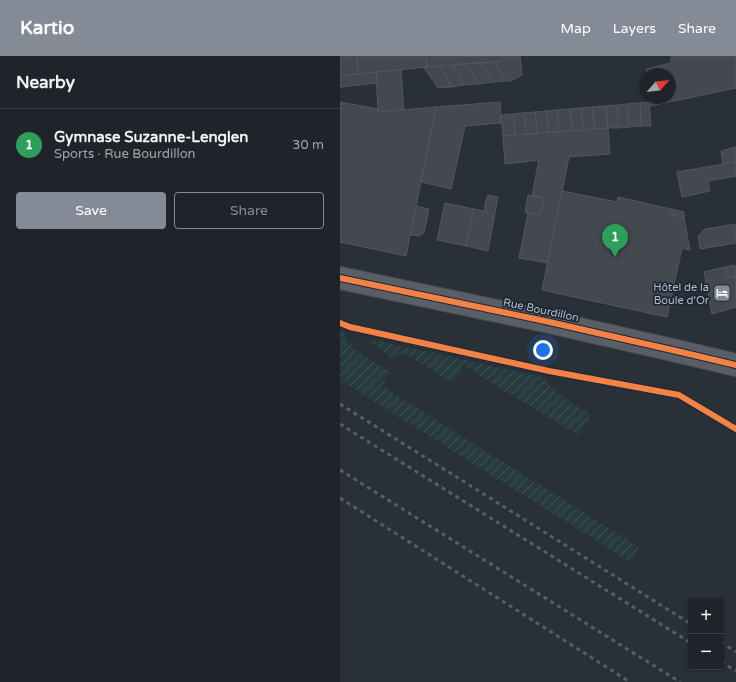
<!DOCTYPE html>
<html lang="en">
<head>
<meta charset="utf-8">
<style>
	body { margin:0; font-family:"Varela Round",sans-serif; background:#282c32; color:#f1f3f6 }
	.controls { position:absolute; right:12px; bottom:12px; display:grid; overflow:hidden; border-radius:4px; box-shadow:0 1px 3px #0004 }
	.controls button { width:36px; height:36px; display:grid; place-items:center; padding:0; border:0; border-bottom:1px solid #3d4147; background:#20242a; color:#f1f3f6; font:20px sans-serif }
	.compass { position:absolute; left:300px; top:12px; width:36px; height:36px; border-radius:50%; background:#20242a; box-shadow:0 1px 3px #0004; rotate:63deg }
	.you { position:absolute; left:203px; top:294px; width:14px; height:14px; margin:-10px; border:3px solid #fff; border-radius:50%; background:#1a73e8; box-shadow:0 0 0 6px #1a73e833 }
	.badge { display:grid; place-items:center; width:26px; height:26px; border-radius:50%; background:#848b96; color:#fff; font-size:13px; font-weight:700 }
	.pin { position:absolute; translate:-50% -33px; filter:drop-shadow(0 1px 2px #0008) }
	.pin::after { content:''; position:absolute; top:21px; width:14px; height:12px; background:inherit; clip-path:polygon(0 0,100% 0,50% 100%) }
	.list { margin:0; padding:0; list-style:none }
	h2 { display:flex; justify-content:space-between; align-items:center; height:52px; margin:0; padding:0 16px; font-size:17px }
	h2 small { font-size:13px; font-weight:400; color:#a2a4a8 }
	.list li { display:grid; grid-template-columns:26px 1fr auto; gap:12px; align-items:center; box-sizing:border-box; height:72px; padding:0 16px; border-top:1px solid #3d4147 }
	.list b { display:block; font-size:15px; white-space:nowrap }
	.list p { margin:0; font-size:13px; white-space:nowrap; color:#a2a4a8 }
	.list em { font-size:13px; font-style:normal; color:#a2a4a8 }
	.actions { display:flex; gap:8px; padding:12px 16px }
	.actions a { flex:1; padding:9px 0; border:1px solid #848b96; border-radius:4px; text-align:center; font-size:14px; color:#848b96 }
	.actions .main { background:#848b96; color:#fff }
	.map { position:relative; flex:none; width:396px; height:626px; overflow:hidden }
	header { display:flex; align-items:center; gap:24px; box-sizing:border-box; height:56px; padding:0 20px; background:#848b96; color:#fff }
	header strong { font-size:19px }
	nav { display:flex; gap:22px; margin-inline-start:auto; font-size:14px }
	main { display:flex }
	aside { flex:1; background:#20242a }
	.map>svg:first-child { display:block }
	.garden { fill:url(#garden-furrows) }
	.building { fill:#444950; stroke:#52575f }
	.lines { fill:none; stroke-linecap:round; stroke-linejoin:round }
	.minor-casing { stroke:#484c53; stroke-width:24 }
	.minor { stroke:#5a5e66; stroke-width:22 }
	.rail { stroke:#595d64; stroke-width:3; stroke-dasharray:4 4; stroke-linecap:butt }
	.cycleway-casing { stroke:#1d2633; stroke-width:8 }
	.cycleway { stroke:#f48246; stroke-width:6 }
	.labels { text-anchor:middle; dominant-baseline:central; stroke-width:3.5; stroke-linejoin:round; paint-order:stroke }
	.poi-label { font-size:11px; fill:#b4bcc9; stroke:#1d2633; text-anchor:end }
	.street-label { font-size:11px; fill:#b4bcc9; stroke:#1d2633 }
</style>
</head>
<body>
<header>
<strong>Kartio</strong>
<nav><a>Map</a><a>Layers</a><a>Share</a></nav>
</header>
<main>
<aside>
<h2>Nearby<small></small></h2>
<ul class="list">
<li><span class="badge" style="background:#2e9e5b">1</span><div><b>Gymnase Suzanne-Lenglen</b><p>Sports · Rue Bourdillon</p></div><em>30 m</em></li>
</ul>
<div class="actions"><a class="main">Save</a><a>Share</a></div>
</aside>
<div class="map">
<svg width="396" height="626" viewBox="0 0 396 626">
	<defs>
		<pattern id="garden-furrows" width="10" height="10" patternUnits="userSpaceOnUse"><rect width="10" height="10" fill="#273a3e"/><path d="M-1 1l2-2M0 10L10 0M9 11l2-2" fill="none" stroke="#445559"/></pattern>
	</defs>
	<rect width="100%" height="100%" fill="#2a3038"/>
	<g class="garden">
		<polygon points="0,276 5,277 6,284 14,293 50,316 42,330 299,491 290,506 0,324"/>
		<path d="M 29,283 L 203,321 C 215,337 230,345 247,356 L 249,358 L 249,364 L 239,380 L 124,310 L 112,327 L 64,297 L 55,301 L 53,303 L 34,289 Z"/>
	</g>
	<g class="building">
		<polygon points="0,0 17,0 18,18 0,20"/>
		<polygon points="17,0 86,0 87,11 18,18"/>
		<polygon points="86,0 162,0 162,5 87,11"/>
		<polygon points="162,0 180,0 182,19 171,25 167,25 154,6 162,5"/>
		<polygon points="331,0 396,0 396,32 310,50 309,42 330,42 330,18 307,18 307,13 331,7"/>
		<polygon points="154,6 167,25 153,26 140,7"/>
		<polygon points="140,7 153,26 139,28 126,8"/>
		<polygon points="126,8 139,28 124,29 113,9"/>
		<polygon points="113,9 124,29 111,31 100,10"/>
		<polygon points="100,10 111,31 98,32 84,12"/>
		<polygon points="61,14 64,54 38,56 36,16"/>
		<polygon points="36,16 37,27 0,31 0,20"/>
		<polygon points="0,46 38,53 38,56 96,51 66,200 0,186"/>
		<polygon points="160,46 161,67 125,70 111,133 81,126 96,51"/>
		<polygon points="309,46 311,70 301,70 300,47"/>
		<polygon points="300,47 301,70 289,71 287,48"/>
		<polygon points="287,48 289,71 278,72 277,49"/>
		<polygon points="277,49 278,72 268,72 266,50"/>
		<polygon points="266,50 268,72 255,73 252,51"/>
		<polygon points="252,51 255,73 243,74 241,52"/>
		<polygon points="241,52 243,74 232,75 230,53"/>
		<polygon points="230,53 232,75 219,76 217,54"/>
		<polygon points="217,54 219,76 208,76 207,55"/>
		<polygon points="207,55 208,76 197,77 195,56"/>
		<polygon points="195,56 197,77 186,78 184,57"/>
		<polygon points="184,57 186,78 175,79 173,58"/>
		<polygon points="173,58 175,79 163,80 161,59"/>
		<polygon points="268,72 270,98 229,101 208,207 179,202 188,157 200,159 204,142 192,139 199,104 165,108 163,80"/>
		<polygon points="396,91 396,106 383,108 381,95"/>
		<polygon points="396,106 396,120 368,125 370,135 342,141 337,116"/>
		<polygon points="222,135 277,146 278,141 331,153 330,158 344,162 350,194 342,192 327,261 202,234"/>
		<polygon points="148,139 158,141 148,195 126,190 134,153 145,155 145,148"/>
		<polygon points="188,139 204,142 200,159 185,156"/>
		<polygon points="105,147 134,153 126,190 97,184"/>
		<polygon points="76,150 89,153 84,177 79,180 70,179"/>
		<polygon points="331,153 344,156 344,162 330,158"/>
		<polygon points="396,168 396,187 360,193 358,180 365,173"/>
		<polygon points="395,209 396,220 387,222 385,211"/>
		<polygon points="385,211 387,222 396,220 396,251 372,258 364,216"/>
	</g>
	<g class="lines">
		<g class="minor-casing">
			<polyline id="minor" points="0,222 205,265 341,296 396,309"/>
		</g>
		<use href="#minor" class="minor"/>
		<g class="rail">
			<polyline points="0,348 351,568"/>
			<polyline points="0,368 351,587"/>
			<polyline points="0,414 340,626"/>
			<polyline points="0,442 290,626"/>
			<polyline points="381,586 396,596"/>
			<polyline points="381,606 396,615"/>
		</g>
		<g class="cycleway-casing">
			<g id="cycleway">
				<polyline points="0,222 205,265 341,296 396,309"/>
				<polyline points="0,267 10,271 209,315 339,339 396,373"/>
			</g>
		</g>
		<use href="#cycleway" class="cycleway"/>
	</g>
	<defs>
		<g id="hotel-square" transform="scale(0.9)"><rect x="-9" y="-9" width="18" height="18" rx="4" fill="#848b96" stroke="#1d2633"/><path d="M-6-4.5h1.5V1H6V5H4.5V3h-9V5H-6ZM-4 0a1.8 1.8 0 1 1 3.6 0ZM.5 0V-2.5h3Q6-2.5 6 0Z" fill="#fff"/></g>
	</defs>
	<g fill-rule="evenodd">
		<use href="#hotel-square" x="382" y="237"/>
	</g>
	<g class="labels">
		<g class="poi-label">
			<text x="369" y="231">Hôtel de la<tspan x="369" dy="13">Boule d'Or</tspan></text>
		</g>
		<g class="street-label">
			<text transform="translate(201 254) rotate(12)">Rue Bourdillon</text>
		</g>
	</g>
</svg>
<div class="controls">
<button>+</button>
<button>−</button>
</div>
<svg class="compass" viewBox="-18 -18 36 36"><path d="M0-13l5 13h-10z" fill="#e53935"/><path d="M0 13l5-13h-10z" fill="#a2a4a8"/></svg>
<div class="you"></div>
<div class="pin badge" style="left:275px;top:201px;background:#2e9e5b">1</div>
</div>
</main>
</body>
</html>
